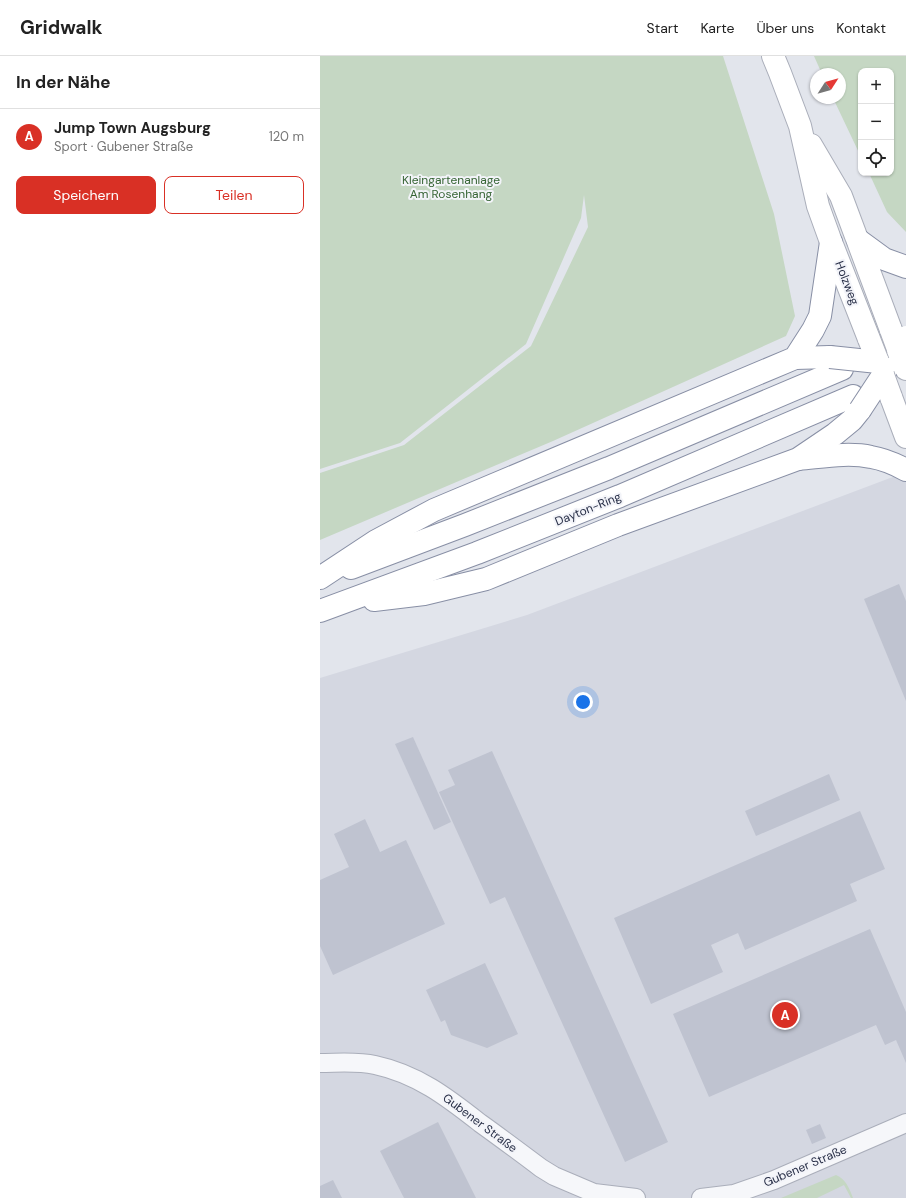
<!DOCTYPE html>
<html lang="de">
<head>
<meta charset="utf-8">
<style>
	body { margin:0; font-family:"DM Sans",sans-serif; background:#f2f2f2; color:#222 }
	.controls { position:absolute; right:12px; top:12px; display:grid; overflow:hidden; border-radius:8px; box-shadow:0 1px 3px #0004 }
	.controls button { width:36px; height:36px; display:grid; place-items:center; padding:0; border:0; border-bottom:1px solid #e0e0e0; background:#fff; color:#222; font:20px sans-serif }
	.compass { position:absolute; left:490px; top:12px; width:36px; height:36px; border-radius:50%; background:#fff; box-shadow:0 1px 3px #0004; rotate:54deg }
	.you { position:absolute; left:263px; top:646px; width:14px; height:14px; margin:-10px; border:3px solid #fff; border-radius:50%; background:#1a73e8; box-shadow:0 0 0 6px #1a73e833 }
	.badge { display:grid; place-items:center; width:26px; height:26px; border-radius:50%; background:#d93025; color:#fff; font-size:13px; font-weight:700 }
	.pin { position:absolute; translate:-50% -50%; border:2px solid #fff; box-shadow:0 1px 4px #0006 }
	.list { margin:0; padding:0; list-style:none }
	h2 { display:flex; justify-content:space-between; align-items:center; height:52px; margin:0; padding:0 16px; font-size:17px }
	h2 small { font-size:13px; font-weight:400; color:#767676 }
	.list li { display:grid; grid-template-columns:26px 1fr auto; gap:12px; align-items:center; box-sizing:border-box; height:56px; padding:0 16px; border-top:1px solid #e0e0e0 }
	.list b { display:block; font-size:15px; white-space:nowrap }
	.list p { margin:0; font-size:13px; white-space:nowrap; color:#767676 }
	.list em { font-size:13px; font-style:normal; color:#767676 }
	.actions { display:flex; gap:8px; padding:12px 16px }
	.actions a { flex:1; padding:9px 0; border:1px solid #d93025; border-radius:8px; text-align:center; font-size:14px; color:#d93025 }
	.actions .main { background:#d93025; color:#fff }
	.icon { flex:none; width:22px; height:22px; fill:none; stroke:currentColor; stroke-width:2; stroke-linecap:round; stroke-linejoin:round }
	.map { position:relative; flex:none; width:586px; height:1142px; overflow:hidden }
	header { display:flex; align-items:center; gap:24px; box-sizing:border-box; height:56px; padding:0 20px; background:#fff; border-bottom:1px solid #e0e0e0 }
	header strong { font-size:19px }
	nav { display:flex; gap:22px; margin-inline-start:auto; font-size:14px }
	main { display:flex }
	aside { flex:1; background:#fff }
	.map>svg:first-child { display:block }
	.built { fill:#d4d7e1 }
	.green { fill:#c5d7c3 }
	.building { fill:#bfc3d0 }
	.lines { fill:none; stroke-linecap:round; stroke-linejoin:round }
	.street-casing { stroke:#aaaeba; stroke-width:20 }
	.secondary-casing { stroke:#aaaeba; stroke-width:24 }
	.highway-casing { stroke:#888fa5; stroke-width:24 }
	.street { stroke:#f6f7fa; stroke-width:18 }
	.secondary { stroke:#fff; stroke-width:22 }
	.highway { stroke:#fff; stroke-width:22 }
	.secondary-bridge-casing { stroke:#aaaeba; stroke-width:24; stroke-linecap:butt }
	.highway-bridge-casing { stroke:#888fa5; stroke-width:24; stroke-linecap:butt }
	.secondary-bridge { stroke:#fff; stroke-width:22 }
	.highway-bridge { stroke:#fff; stroke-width:22 }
	.labels { text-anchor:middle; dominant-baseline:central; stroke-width:4; stroke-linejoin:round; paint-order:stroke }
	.park-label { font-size:12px; fill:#366434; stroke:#f3f4f9 }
	.street-label { font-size:12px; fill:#282f47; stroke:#f3f4f9 }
</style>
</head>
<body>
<header>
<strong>Gridwalk</strong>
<nav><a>Start</a><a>Karte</a><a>Über uns</a><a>Kontakt</a></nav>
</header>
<main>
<aside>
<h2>In der Nähe<small></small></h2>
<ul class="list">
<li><span class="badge">A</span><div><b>Jump Town Augsburg</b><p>Sport · Gubener Straße</p></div><em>120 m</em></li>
</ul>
<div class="actions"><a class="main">Speichern</a><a>Teilen</a></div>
</aside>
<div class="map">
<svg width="586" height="1142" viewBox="0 0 586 1142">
	<rect width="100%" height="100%" fill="#e2e5ec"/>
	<polygon class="built" points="586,416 586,1142 0,1142 0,622 207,559"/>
	<g class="green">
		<polygon points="0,0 403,0 454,158 475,260 466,280 233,385 0,484 0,417 84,389 211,290 268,171 264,139 261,162 206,288 80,387 0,413"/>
		<polygon points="494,0 586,0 586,176 567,156 549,117 571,117 571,15 541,15 541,101 513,42 520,42 520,18 502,18"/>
		<path d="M 516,1119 C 526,1123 529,1132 533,1142 L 531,1142 L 524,1129 L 497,1142 L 461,1142 Z"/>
	</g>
	<g class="building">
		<polygon points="579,528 586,545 586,645 544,543"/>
		<polygon points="93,681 131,766 114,774 75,688"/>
		<polygon points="172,695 348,1086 305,1106 185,841 170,848 119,736 135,729 128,714"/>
		<polygon points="509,718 520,744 436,780 425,755"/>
		<polygon points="540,755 565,813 530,828 537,845 425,894 418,877 391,889 403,916 331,948 294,862"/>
		<polygon points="45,763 60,796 86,784 125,868 13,919 0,890 0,824 29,811 14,778"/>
		<polygon points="550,873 586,956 586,1007 576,984 565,989 556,969 389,1041 353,958"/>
		<polygon points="165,907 198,978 167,992 131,979 125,964 121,966 106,934"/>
		<polygon points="118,1066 156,1142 84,1142 60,1095"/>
		<polygon points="500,1068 506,1082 492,1088 486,1074"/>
		<polygon points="13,1124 22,1142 0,1142 0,1130"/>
	</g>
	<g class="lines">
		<g class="street-casing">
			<g id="street">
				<path d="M 0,1007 C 18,1007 37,1005 55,1009 C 97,1018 127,1041 160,1067 C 181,1082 201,1097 221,1112 L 234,1120 L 274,1137 L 316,1142"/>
				<polyline points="381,1142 414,1138 454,1124 586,1067"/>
			</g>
		</g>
		<g class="secondary-casing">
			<g id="secondary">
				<polyline points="453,0 460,17 480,70 498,150 511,186 549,283"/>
				<polyline points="491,89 521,140 571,274"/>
				<polyline points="578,293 586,313"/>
				<polyline points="571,341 586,381"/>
			</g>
		</g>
		<g class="highway-casing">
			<g id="highway">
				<polyline points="538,184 564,203 586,211"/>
				<polyline points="475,302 510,301"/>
				<polyline points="563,319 578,293"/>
				<path d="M 479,403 C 502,401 528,396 551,401 C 563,403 575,408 586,414"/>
				<polyline points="31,512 145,469 289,412 522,313"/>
				<polyline points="0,522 56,485 114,454 475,302 493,274 500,260 511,186"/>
				<polyline points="54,544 104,538 166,523 298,469 478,403 515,378 532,364 540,354"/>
				<polyline points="0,555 157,497 300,440 533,340"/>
			</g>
		</g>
		<use href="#street" class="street"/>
		<use href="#secondary" class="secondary"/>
		<use href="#highway" class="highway"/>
		<g class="secondary-bridge-casing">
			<g id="secondary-bridge">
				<polyline points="571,274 578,293"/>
				<polyline points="549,283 558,306"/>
				<polyline points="563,319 571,341"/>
			</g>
		</g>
		<g class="highway-bridge-casing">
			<g id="highway-bridge">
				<polyline points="578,293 586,281"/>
				<polyline points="510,301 558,306"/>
				<polyline points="540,354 563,319"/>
			</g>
		</g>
		<use href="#secondary-bridge" class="secondary-bridge"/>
		<use href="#highway-bridge" class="highway-bridge"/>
	</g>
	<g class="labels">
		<g class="park-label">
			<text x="131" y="124">Kleingartenanlage<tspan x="131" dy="14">Am Rosenhang</tspan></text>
		</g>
		<g class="street-label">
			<text transform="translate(527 227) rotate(69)">Holzweg</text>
			<text transform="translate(268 453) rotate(-22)">Dayton-Ring</text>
			<text transform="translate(160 1067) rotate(37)">Gubener Straße</text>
			<text transform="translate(485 1110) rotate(-23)">Gubener Straße</text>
		</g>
	</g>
</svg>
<div class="controls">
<button>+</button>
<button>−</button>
<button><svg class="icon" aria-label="locate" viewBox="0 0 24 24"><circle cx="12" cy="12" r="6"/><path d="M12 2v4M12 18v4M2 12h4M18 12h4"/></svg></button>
</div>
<svg class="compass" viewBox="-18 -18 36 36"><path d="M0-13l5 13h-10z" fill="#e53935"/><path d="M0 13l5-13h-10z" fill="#767676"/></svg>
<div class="you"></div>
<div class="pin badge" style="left:465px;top:959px">A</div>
</div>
</main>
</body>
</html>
